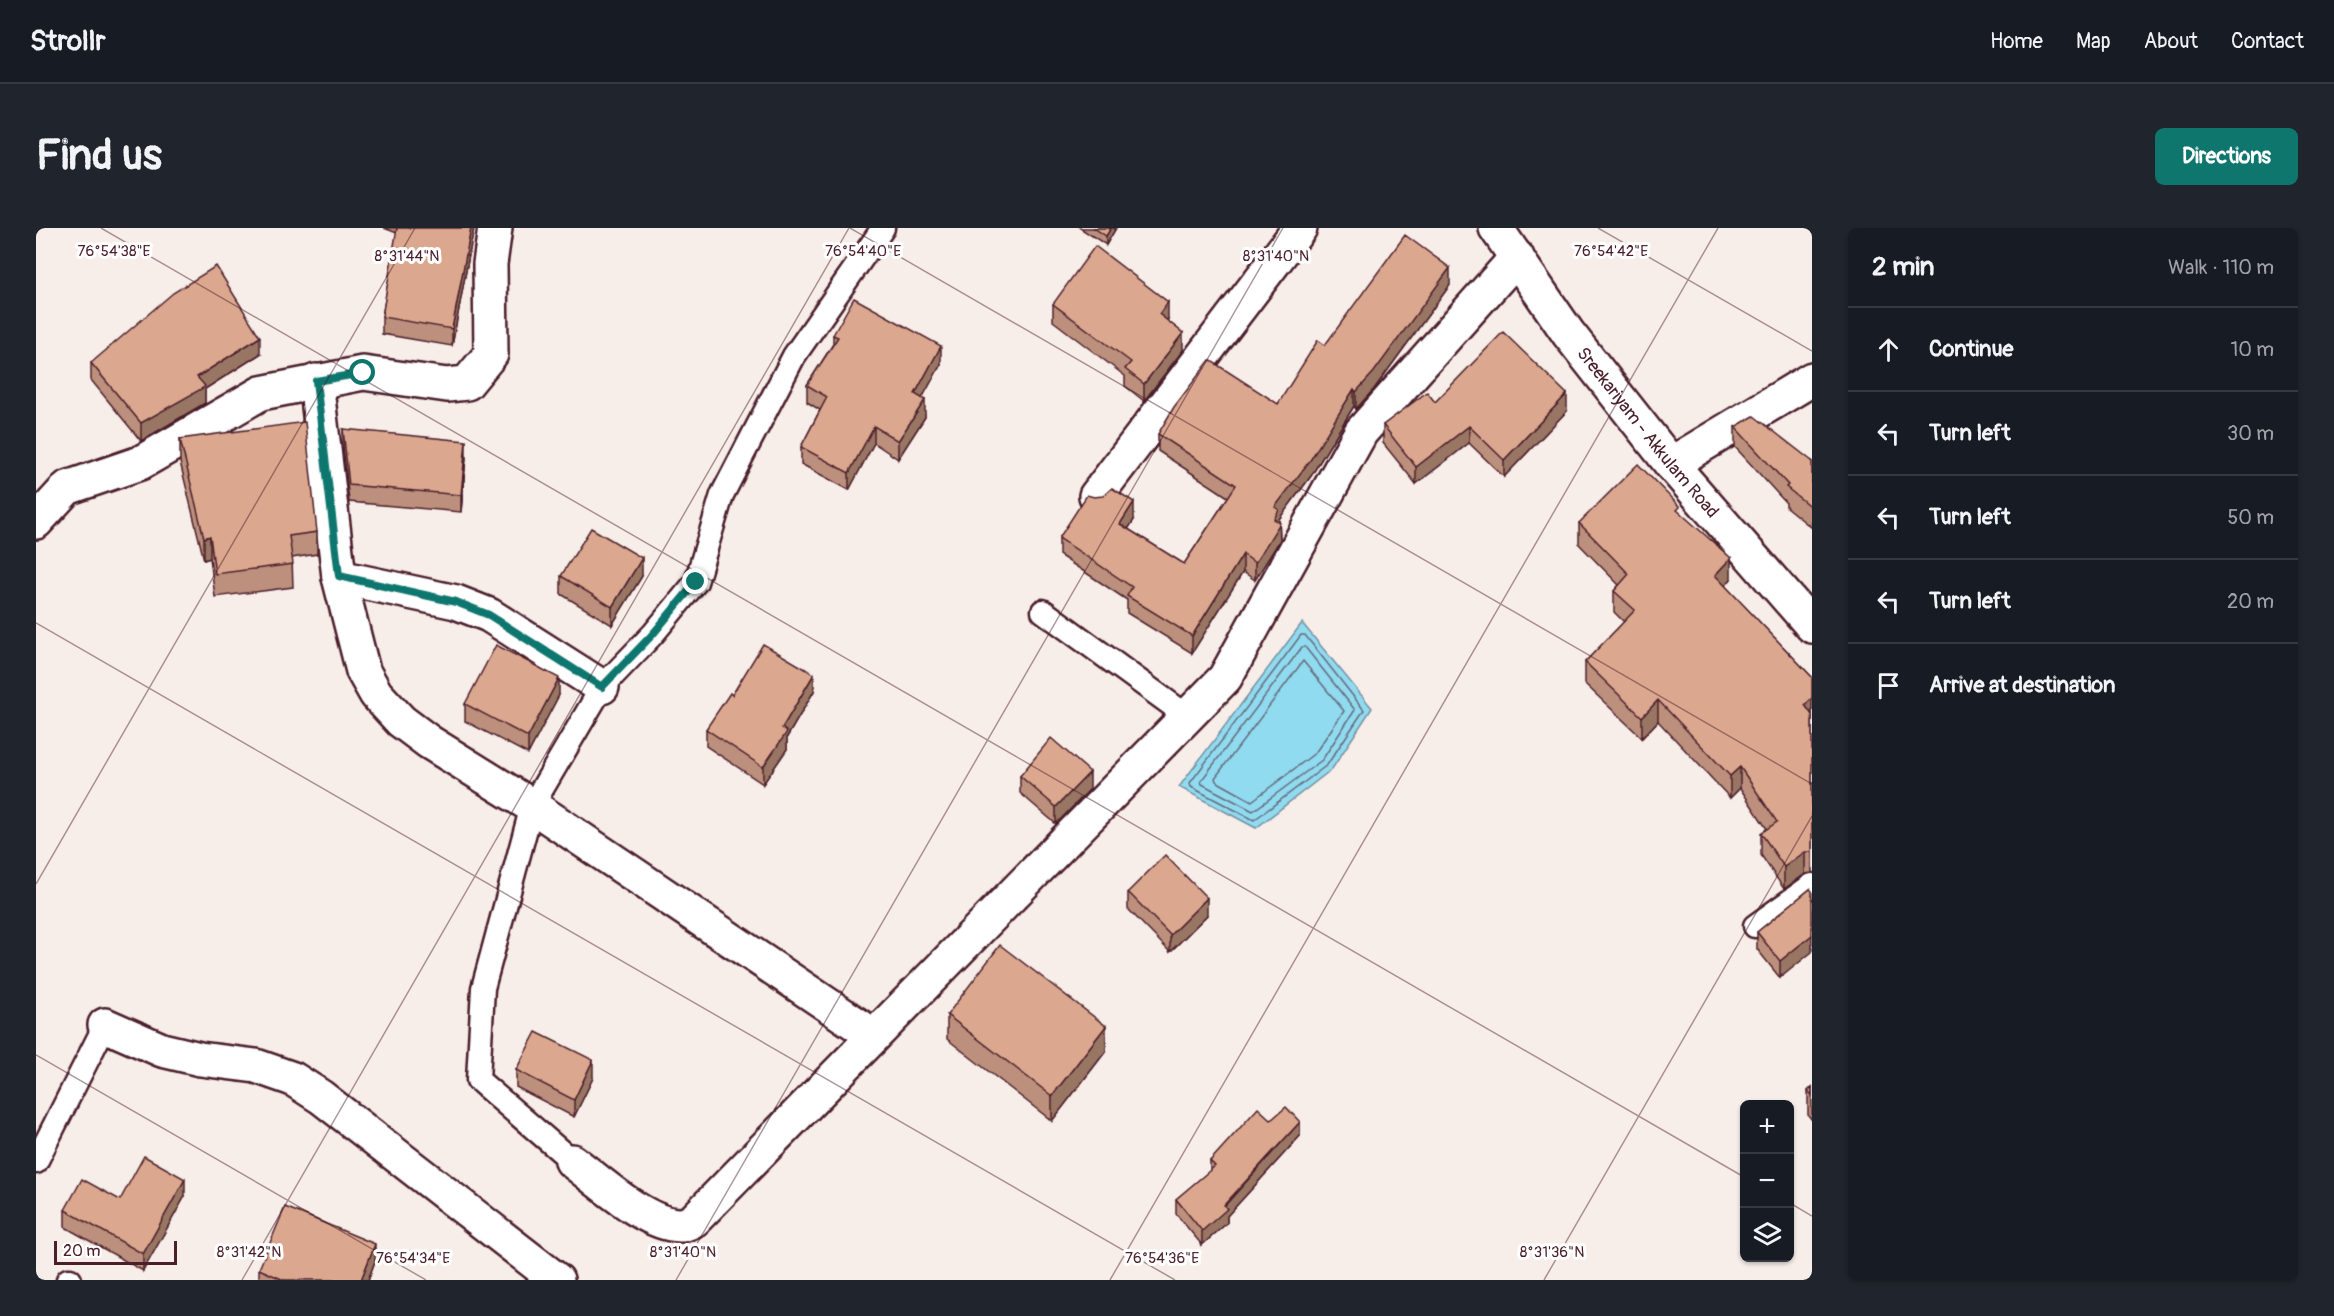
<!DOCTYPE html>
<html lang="en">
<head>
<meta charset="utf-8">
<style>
	body { margin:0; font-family:Pangolin,sans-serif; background:#20242c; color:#f1f3f6 }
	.controls { position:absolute; right:18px; bottom:18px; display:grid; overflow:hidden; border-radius:9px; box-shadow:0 2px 4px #0004 }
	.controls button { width:54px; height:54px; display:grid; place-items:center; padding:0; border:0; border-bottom:2px solid #363941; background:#171b24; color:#f1f3f6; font:30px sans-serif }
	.scale { position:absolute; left:18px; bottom:15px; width:123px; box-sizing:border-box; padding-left:6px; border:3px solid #4a1f2b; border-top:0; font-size:16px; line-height:21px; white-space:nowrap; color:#4a1f2b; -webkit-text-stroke:4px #fff; paint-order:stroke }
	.stop { position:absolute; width:18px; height:18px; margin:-14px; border:4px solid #0f766e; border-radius:50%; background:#fff }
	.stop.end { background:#0f766e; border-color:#fff; box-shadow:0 2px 6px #0008 }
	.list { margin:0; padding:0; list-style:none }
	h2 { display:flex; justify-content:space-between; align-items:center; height:78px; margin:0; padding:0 24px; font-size:26px }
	h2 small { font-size:20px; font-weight:400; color:#9ea1a6 }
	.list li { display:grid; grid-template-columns:39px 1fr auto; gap:18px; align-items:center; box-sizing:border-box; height:84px; padding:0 24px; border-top:2px solid #363941 }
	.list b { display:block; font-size:22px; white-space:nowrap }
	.list em { font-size:20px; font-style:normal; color:#9ea1a6 }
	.icon { flex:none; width:33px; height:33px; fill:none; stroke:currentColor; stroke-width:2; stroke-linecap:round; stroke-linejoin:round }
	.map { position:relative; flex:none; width:1776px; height:1052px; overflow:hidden; border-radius:9px }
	header { display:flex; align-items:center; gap:36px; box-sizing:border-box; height:84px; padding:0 30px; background:#171b24; border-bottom:2px solid #363941 }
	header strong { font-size:28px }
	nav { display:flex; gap:33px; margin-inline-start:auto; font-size:21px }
	.intro { display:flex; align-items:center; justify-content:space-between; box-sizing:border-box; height:144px; padding:0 36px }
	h1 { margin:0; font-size:42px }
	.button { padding:15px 27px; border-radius:9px; background:#0f766e; color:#fff; font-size:21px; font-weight:700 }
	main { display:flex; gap:36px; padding:0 36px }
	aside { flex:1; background:#171b24; border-radius:9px; box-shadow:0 2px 4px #0004 }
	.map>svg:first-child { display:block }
	.water { fill:#90dbf0; stroke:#7490a1; stroke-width:1.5 }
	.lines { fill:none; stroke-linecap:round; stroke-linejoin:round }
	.shore { stroke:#666a7a; stroke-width:1.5 }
	.service-casing { stroke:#4a1f2b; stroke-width:27 }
	.minor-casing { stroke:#4a1f2b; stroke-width:38 }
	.secondary-casing { stroke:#4a1f2b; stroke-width:38 }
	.service { stroke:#fff; stroke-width:22 }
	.minor { stroke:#fff; stroke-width:33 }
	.secondary { stroke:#fff; stroke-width:33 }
	.wall { fill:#bc907b; stroke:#4a1f2b; stroke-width:1.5 }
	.shaded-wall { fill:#997664; stroke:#4a1f2b; stroke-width:1.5 }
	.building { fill:#dba88f; stroke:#4a1f2b; stroke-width:1.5 }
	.route { stroke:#0f766e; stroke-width:8 }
	.ticks { fill:none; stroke:#4a1f2b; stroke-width:1.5; stroke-opacity:0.45 }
	.labels { text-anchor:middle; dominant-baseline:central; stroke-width:6; stroke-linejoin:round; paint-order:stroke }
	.street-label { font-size:18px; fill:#4a1f2b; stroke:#fff }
	.ticks-label { font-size:15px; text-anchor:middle; fill:#4a1f2b; stroke:#fff; stroke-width:6; stroke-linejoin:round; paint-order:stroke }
</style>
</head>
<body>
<header>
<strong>Strollr</strong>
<nav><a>Home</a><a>Map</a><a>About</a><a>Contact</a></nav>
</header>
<div class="intro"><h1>Find us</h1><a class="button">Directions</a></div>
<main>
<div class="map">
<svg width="1776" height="1052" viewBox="0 0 1776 1052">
	<rect width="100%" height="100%" fill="#f8eee9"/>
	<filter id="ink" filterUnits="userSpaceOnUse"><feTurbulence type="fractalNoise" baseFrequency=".0167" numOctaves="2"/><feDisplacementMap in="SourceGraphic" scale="12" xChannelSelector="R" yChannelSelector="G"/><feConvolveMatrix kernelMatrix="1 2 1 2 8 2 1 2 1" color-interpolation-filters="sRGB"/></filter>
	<g filter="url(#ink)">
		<polygon class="water" points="1266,395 1336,480 1296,541 1220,600 1143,559"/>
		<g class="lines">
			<g class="shore">
				<polygon points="1265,407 1269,407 1328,482 1291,537 1218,592 1155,559 1154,555"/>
				<polygon points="1266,419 1269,419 1319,482 1286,532 1217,583 1166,556 1165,553"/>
				<polygon points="1267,433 1308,483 1279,525 1216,573 1180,553 1179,550"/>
			</g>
			<g class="service-casing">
				<g id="service">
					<polyline points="1007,383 1151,488"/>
					<polyline points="1719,698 1776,657"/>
					<polyline points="536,933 442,852 447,760 496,578 566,459 617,406 660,354 686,267 758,128 847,0"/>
					<polyline points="0,934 69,797"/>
					<polyline points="32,1052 34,1052"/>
				</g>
			</g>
			<g class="minor-casing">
				<g id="minor">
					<polyline points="280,153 303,349 327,443 340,466 365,493 393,514 496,578 838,808"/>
					<polyline points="1635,236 1776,151"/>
					<polyline points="1060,268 1264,0"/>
					<polyline points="0,294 31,260 104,235 225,165 327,145 411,157 431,155 455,126 454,36 459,0"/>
					<polyline points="303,349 420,374 453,387 566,459"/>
					<polyline points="69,797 126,822 164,831 220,838 257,851 285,869 521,1052"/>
					<path d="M 536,933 C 563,953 611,998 645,997 C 649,997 654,994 658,992 L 1189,450 L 1325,204 L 1481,29"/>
				</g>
			</g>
			<g class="secondary-casing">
				<g id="secondary">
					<path id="s1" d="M 1460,0 L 1532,105 L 1635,236 L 1776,398"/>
				</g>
			</g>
			<use href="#service" class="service"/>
			<use href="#minor" class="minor"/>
			<use href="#secondary" class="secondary"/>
		</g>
		<g class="wall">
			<polygon points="348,0 438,0 416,118 346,106 346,89 361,5"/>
			<polygon points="1044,0 1080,0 1070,17"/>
			<polygon points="1414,57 1338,161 1320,181 1318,178 1275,248 1243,291 1244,312 1219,352 1207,344 1156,425 1091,385 1091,372 1023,327 1023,310 1098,292 1092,301 1148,336 1192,269 1122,223 1122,206 1242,176 1289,117"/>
			<polygon points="1017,76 1132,91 1131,92 1147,122 1108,173 1089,158 1089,148 1017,93"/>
			<polygon points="797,107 905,136 886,170 889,189 862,231 838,215 813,262 765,236 765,219 784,182 771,174 771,157 797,116"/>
			<polygon points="224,126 169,161 169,175 167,177 105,213 55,152 55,135"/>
			<polygon points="1399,174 1531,183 1468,249 1433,215 1380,256 1347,215 1347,197"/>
			<polygon points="1699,199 1776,233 1776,300 1750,279 1750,275 1699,219"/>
			<polygon points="307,201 430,230 425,284 313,274 307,218"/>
			<polygon points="144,211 281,304 281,326 256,330 257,359 179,369 174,330 168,332 144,234"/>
			<polygon points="1644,285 1695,351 1689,358 1776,449 1776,645 1769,646 1748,661 1725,627 1725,605 1731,601 1704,560 1694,570 1622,493 1606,510 1549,456 1549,434 1588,394 1578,384 1578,363 1583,357 1543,316 1543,295"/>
			<polygon points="525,348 606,348 576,397 525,366"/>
			<polygon points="778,463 751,509 751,521 727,556 670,518 670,501 696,467"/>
			<polygon points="523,467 492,526 429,493 429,476"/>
			<polygon points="984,548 1054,561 1020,596 984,565"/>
			<polygon points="1774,661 1744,750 1721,721 1721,704"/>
			<polygon points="1092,664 1171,687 1134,724 1092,681"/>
			<polygon points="911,787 1070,823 1016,893 911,811"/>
			<polygon points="480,842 557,850 538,889 480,859"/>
			<polygon points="1776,859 1776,892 1772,887 1772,863"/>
			<polygon points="1235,892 1264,908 1191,988 1191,995 1166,1017 1140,986 1140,971 1174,943 1174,933"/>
			<polygon points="149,968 107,1043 29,999 29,982 84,972"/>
			<polygon points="339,1033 332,1052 223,1052 223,1041"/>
		</g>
		<g class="shaded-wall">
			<polygon points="435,0 438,0 416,118 416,101"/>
			<polygon points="1075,0 1080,0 1070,17 1070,8"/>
			<polygon points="1414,40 1414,57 1338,161 1320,181 1320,164"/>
			<polygon points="1132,74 1132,91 1123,103 1123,86"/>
			<polygon points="1147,105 1147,122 1108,173 1108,156"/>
			<polygon points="224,109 224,126 169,161 169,175 105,213 105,195 161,149"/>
			<polygon points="905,118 905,136 879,183 879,166"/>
			<polygon points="1318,161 1318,178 1275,248 1243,291 1244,312 1219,352 1219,335 1238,291 1239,279"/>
			<polygon points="1531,166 1531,183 1468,249 1468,232"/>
			<polygon points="889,172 889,189 862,231 862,213"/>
			<polygon points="838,198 838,215 813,262 813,245"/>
			<polygon points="1433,198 1433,215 1380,256 1380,239"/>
			<polygon points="430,213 430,230 425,284 425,267"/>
			<polygon points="1098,274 1098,292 1084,313 1084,296"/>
			<polygon points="174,308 174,330 168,332 168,310"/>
			<polygon points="1207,326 1207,344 1156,425 1156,408"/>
			<polygon points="606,330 606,348 576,397 576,379"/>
			<polygon points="1695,330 1695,351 1679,369 1679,347"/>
			<polygon points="778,446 778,463 751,509 751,521 727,556 727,539 746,500"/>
			<polygon points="523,450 523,467 492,526 492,509"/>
			<polygon points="1776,470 1776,492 1769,477"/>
			<polygon points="1622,472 1622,493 1606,510 1606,489"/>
			<polygon points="1704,539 1704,560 1694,570 1694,548"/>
			<polygon points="1054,544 1054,561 1020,596 1020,579"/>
			<polygon points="1769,624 1769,646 1748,661 1748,639"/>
			<polygon points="1171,670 1171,687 1134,724 1134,707"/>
			<polygon points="1776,707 1776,724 1744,750 1744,733"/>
			<polygon points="1070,798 1070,823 1016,893 1016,868"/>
			<polygon points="557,832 557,850 538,889 538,872"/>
			<polygon points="1264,894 1264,908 1191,988 1191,995 1166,1017 1166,1003"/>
			<polygon points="149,951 149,968 107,1043 107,1026"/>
			<polygon points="339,1016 339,1033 332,1052 325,1052"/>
		</g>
		<g class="building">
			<polygon points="361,0 435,0 416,101 346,89"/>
			<polygon points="1058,0 1075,0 1070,8"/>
			<polygon points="1369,7 1414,40 1338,144 1320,164 1318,161 1275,231 1239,279 1243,282 1238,291 1244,295 1219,335 1207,326 1156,408 1091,368 1096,359 1023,310 1051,267 1058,269 1067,268 1076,260 1098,274 1084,296 1148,336 1200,257 1122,206 1138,179 1174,132 1242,176 1282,112 1289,117"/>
			<polygon points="1059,18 1132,74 1123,86 1147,105 1108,156 1089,141 1095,134 1017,76"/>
			<polygon points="180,38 224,109 161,149 169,158 167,160 105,195 55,135 137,65"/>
			<polygon points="818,70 905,118 879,166 889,172 862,213 838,198 813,245 765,219 791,169 771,157 802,109 797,107"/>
			<polygon points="1467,104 1531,166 1468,232 1433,198 1380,239 1347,197 1391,164 1399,174"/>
			<polygon points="1718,188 1776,233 1776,280 1750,259 1752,257 1699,199"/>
			<polygon points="269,194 281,304 253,308 257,336 179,346 174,308 168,310 144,211"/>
			<polygon points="307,201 430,213 425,267 313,257"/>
			<polygon points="1602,236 1644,279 1641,282 1695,330 1679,347 1776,449 1776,470 1769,477 1776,487 1776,624 1769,624 1748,639 1725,605 1741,594 1704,539 1694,548 1622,472 1606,489 1549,434 1599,382 1578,363 1593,346 1543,295"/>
			<polygon points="555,300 606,330 576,379 525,348"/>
			<polygon points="727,416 778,446 746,500 751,504 727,539 670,501 694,465 696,467"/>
			<polygon points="460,417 523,450 492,509 429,476"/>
			<polygon points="1015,510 1054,544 1020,579 984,548"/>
			<polygon points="1129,627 1171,670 1134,707 1092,664"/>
			<polygon points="1774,661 1776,663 1776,707 1744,733 1721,704"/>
			<polygon points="964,717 1070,798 1016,868 911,787"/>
			<polygon points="500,804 557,832 538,872 480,842"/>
			<polygon points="1776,859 1776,867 1772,863"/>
			<polygon points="1250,879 1264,894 1188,977 1191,981 1166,1003 1140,971 1179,938 1174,933 1222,880 1235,892"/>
			<polygon points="108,928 149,951 107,1026 29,982 46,951 84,972"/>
			<polygon points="249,979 339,1016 325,1052 248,1052 223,1041"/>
		</g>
	</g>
	<g class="lines" filter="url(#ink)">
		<polyline class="route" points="327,145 280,153 303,348 420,374 453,387 566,459 617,406 660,354"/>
	</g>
	<path class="ticks" d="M 65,0 L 1708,949M 814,0 L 1776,556M 1562,0 L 1776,123M 0,395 L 1139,1052M 0,656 L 379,0M 0,827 L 390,1052M 1754,975 L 1776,988M 206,1052 L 813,0M 640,1052 L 1247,0M 1074,1052 L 1682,0M 1508,1052 L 1776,588"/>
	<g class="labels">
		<g class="street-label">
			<text stroke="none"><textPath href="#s1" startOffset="255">Sreekariyam - Akkulam Road</textPath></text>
		</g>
	</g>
	<g class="ticks-label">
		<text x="827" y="28">76°54'40"E</text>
		<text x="78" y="28">76°54'38"E</text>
		<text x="1575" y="28">76°54'42"E</text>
		<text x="371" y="33">8°31'44"N</text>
		<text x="1240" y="33">8°31'40"N</text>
		<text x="213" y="1029">8°31'42"N</text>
		<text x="647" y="1029">8°31'40"N</text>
		<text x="1516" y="1029">8°31'36"N</text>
		<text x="377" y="1035">76°54'34"E</text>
		<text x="1126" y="1035">76°54'36"E</text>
	</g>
</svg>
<div class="controls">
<button>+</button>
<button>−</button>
<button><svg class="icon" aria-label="layers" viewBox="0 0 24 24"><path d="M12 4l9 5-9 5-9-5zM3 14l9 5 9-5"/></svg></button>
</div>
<div class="scale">20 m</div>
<div class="stop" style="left:327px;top:145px"></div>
<div class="stop end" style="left:660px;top:354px"></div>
</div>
<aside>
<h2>2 min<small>Walk · 110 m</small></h2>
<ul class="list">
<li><svg class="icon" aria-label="ahead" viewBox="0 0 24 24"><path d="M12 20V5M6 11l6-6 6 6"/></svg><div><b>Continue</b></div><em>10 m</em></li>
<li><svg class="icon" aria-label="left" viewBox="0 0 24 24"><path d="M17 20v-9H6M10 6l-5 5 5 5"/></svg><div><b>Turn left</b></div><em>30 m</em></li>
<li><svg class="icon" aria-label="left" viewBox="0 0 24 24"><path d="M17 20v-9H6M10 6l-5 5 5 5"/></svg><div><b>Turn left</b></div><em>50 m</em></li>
<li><svg class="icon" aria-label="left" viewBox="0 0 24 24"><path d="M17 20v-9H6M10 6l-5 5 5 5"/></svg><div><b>Turn left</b></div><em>20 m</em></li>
<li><svg class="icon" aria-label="arrive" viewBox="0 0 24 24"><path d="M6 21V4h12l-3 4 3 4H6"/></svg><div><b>Arrive at destination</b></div></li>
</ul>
</aside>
</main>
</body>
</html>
